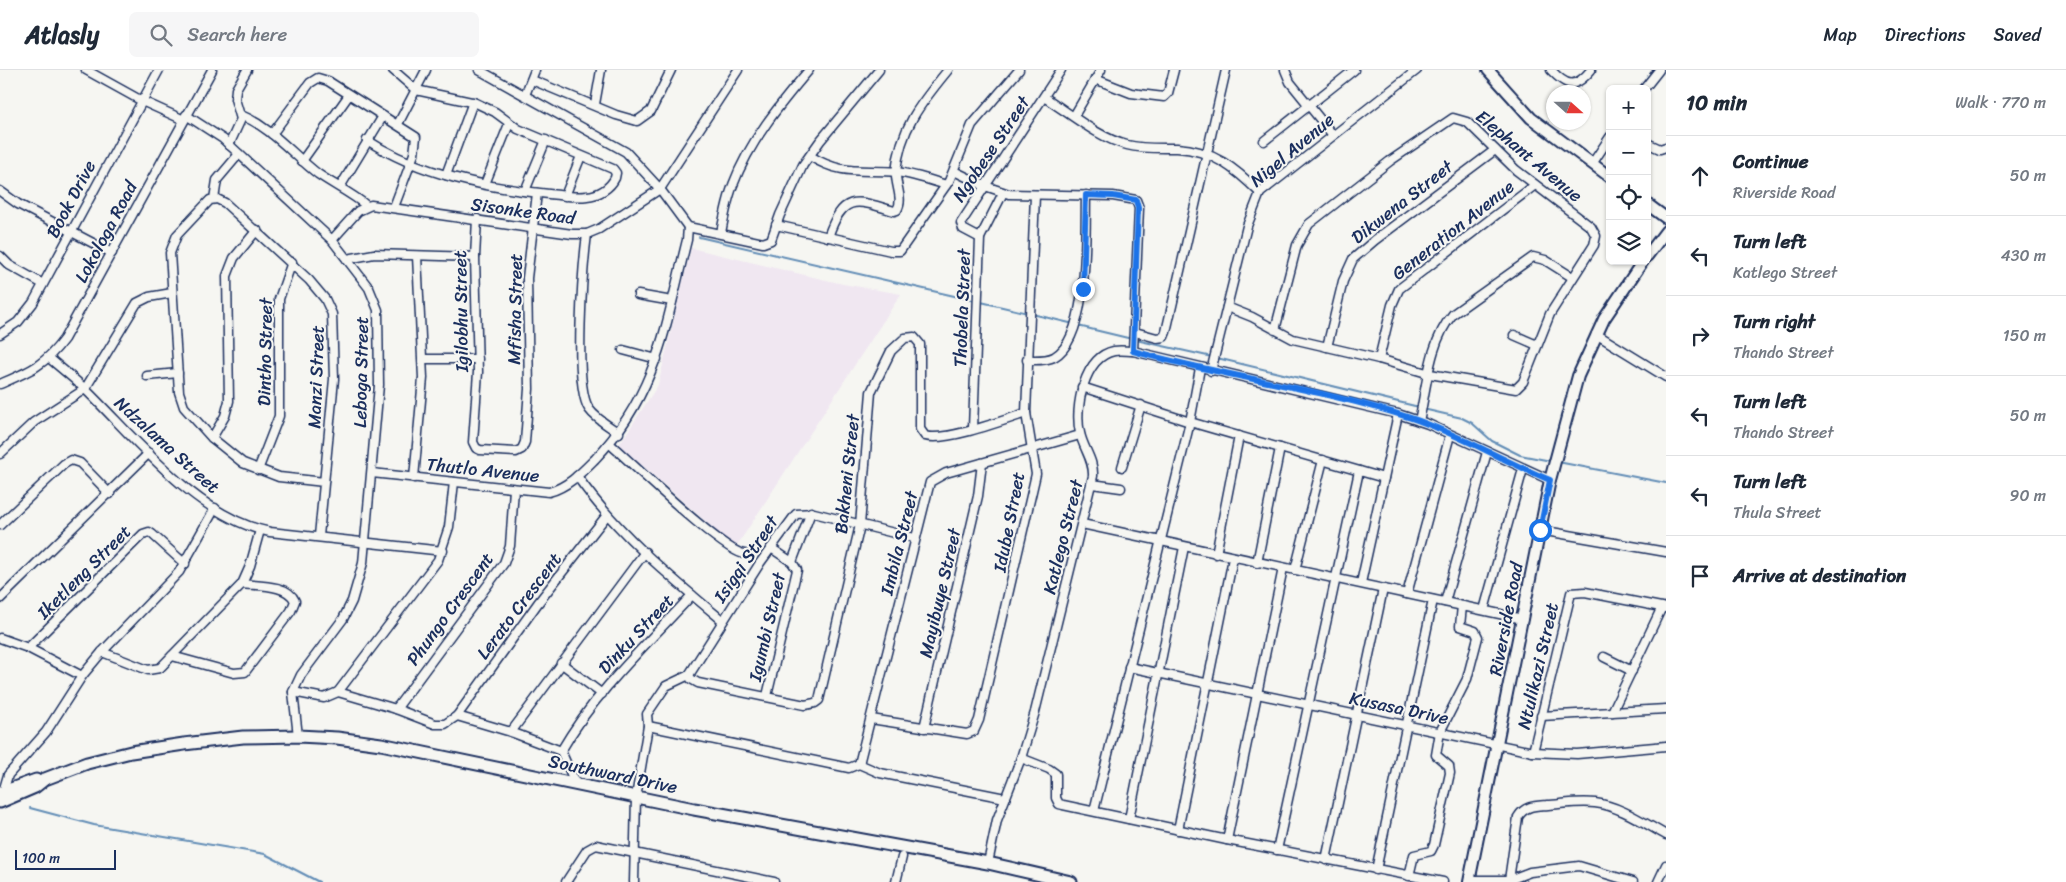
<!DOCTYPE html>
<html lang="en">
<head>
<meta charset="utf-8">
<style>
	body { margin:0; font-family:Sriracha,sans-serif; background:#f6f6f7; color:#1f2937 }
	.controls { position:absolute; right:15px; top:15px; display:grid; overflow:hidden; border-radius:8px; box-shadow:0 1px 4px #0004 }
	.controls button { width:45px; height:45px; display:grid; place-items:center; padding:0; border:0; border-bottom:1px solid #e0e1e3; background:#fff; color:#1f2937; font:25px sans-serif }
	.compass { position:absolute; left:1546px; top:15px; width:45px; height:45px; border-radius:50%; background:#fff; box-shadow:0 1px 4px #0004; rotate:111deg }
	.scale { position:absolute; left:15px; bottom:12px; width:101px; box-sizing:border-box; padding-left:5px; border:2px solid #1b2f5e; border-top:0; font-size:14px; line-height:18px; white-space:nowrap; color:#1b2f5e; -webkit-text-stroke:4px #f6f6f2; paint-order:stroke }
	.stop { position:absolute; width:15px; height:15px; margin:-11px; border:4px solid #1a73e8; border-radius:50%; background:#fff }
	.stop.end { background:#1a73e8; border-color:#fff; box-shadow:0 1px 5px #0008 }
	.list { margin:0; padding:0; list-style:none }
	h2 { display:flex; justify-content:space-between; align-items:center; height:65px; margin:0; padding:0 20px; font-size:21px }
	h2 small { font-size:16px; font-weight:400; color:#747a83 }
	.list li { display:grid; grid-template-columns:32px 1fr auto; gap:15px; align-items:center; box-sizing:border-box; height:80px; padding:0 20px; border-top:1px solid #e0e1e3 }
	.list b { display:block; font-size:19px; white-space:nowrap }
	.list p { margin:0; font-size:16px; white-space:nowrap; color:#747a83 }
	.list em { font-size:16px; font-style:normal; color:#747a83 }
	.icon { flex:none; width:28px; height:28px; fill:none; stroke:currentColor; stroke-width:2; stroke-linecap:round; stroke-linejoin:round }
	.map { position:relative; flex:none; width:1666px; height:812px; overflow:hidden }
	header { display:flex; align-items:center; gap:30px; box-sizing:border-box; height:70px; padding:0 25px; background:#fff; border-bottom:1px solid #e0e1e3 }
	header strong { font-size:24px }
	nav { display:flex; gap:28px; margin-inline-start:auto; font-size:18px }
	.search { width:350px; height:45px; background:#f6f6f7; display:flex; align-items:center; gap:12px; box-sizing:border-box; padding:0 18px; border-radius:8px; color:#747a83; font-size:19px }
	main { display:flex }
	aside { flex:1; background:#fff }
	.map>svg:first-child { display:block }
	.built { fill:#f0e7f1 }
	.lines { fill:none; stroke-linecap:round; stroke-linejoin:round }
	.stream { stroke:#628db6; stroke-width:2 }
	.minor-casing { stroke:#1b2f5e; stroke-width:11 }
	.tertiary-casing { stroke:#1b2f5e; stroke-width:14 }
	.secondary-casing { stroke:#1b2f5e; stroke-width:15 }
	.minor { stroke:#f6f6f2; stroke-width:8 }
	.tertiary { stroke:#f6f6f2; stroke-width:10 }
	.secondary { stroke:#f6f6f2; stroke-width:11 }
	.route { stroke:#1a73e8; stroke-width:6 }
	.labels { text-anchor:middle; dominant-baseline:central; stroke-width:4; stroke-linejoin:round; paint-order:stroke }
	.street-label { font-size:18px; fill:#1b2f5e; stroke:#f6f6f2 }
</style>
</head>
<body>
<header>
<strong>Atlasly</strong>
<div class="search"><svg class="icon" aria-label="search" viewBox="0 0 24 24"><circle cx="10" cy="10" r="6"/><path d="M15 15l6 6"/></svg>Search here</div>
<nav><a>Map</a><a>Directions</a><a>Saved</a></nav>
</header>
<main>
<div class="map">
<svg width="1666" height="812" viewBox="0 0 1666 812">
	<rect width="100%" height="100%" fill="#f6f6f2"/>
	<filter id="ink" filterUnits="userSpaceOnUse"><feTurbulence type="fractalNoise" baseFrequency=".02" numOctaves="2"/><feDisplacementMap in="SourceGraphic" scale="10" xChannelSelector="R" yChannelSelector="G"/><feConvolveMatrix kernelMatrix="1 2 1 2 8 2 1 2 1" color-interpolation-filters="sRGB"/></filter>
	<g filter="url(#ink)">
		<polygon class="built" points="691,178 843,214 901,224 738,474 731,474 619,375 658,315"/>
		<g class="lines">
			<g class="stream">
				<polyline points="699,167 976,231"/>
				<polyline points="981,232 1028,243"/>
				<polyline points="1032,244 1074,254"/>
				<polyline points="1078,256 1132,269"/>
				<polyline points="1136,270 1212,287"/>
				<polyline points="1217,288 1419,337"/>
				<polyline points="1423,339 1462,348 1472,353 1492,371 1520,385 1551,391"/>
				<polyline points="1558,392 1666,413"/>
				<polyline points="30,738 94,755 265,784 319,812"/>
			</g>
			<g class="minor-casing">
				<g id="minor">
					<polyline points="86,0 142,31 184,50"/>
					<polyline points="479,0 626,82 660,119 688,157 763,173 771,170 780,145 803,95 820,71 879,0"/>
					<polyline points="1285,0 1290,12 1332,64"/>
					<path d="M 1551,0 C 1567,17 1575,19 1591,0"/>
					<polyline points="1095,9 1131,23 1164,27 1168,23 1174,0"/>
					<polyline points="532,10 616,45 637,51 651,41 671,0"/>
					<polyline points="1644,19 1659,0"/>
					<polyline points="525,25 535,0"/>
					<path d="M 1044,27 C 1068,42 1100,69 1127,75 C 1143,79 1161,78 1177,78 C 1213,80 1236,99 1260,123"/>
					<polyline points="595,34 601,0"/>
					<polyline points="186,45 223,69 332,170 369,218 378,240 379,315 363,493 352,531 343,549 301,605 293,622 298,666"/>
					<path d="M 241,45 C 272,58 292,84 318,104 C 334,115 351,123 367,136"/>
					<polyline points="1074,46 1101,0"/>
					<polyline points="398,54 426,0"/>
					<polyline points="272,64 310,13 318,8 328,11 416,67 414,84 394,137"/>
					<path d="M 367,70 C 420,105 488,118 549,124 C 562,125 575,128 587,126 C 599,125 610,118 615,108 L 616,103 L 613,99 L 518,59 L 495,42 L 476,33 L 416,20 L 393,0"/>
					<polyline points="1264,71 1354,0"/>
					<polyline points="1647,73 1660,79 1666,77"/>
					<polyline points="229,75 241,49 235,29 236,19 247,0"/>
					<path d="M 810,86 C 842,106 861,99 896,102 C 913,104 930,110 946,115"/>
					<polyline points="302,91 349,25"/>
					<polyline points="1592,94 1610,67"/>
					<polyline points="954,101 985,116 1009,124 1113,126 1136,130 1139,138 1133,281"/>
					<polyline points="446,105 473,32"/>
					<polyline points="485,114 509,54"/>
					<polyline points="340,117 383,46"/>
					<polyline points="0,121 18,134 112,183"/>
					<polyline points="525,121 546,70"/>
					<polyline points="565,126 581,86"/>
					<polyline points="214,129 217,110 239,84"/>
					<polyline points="477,149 475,187 478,302 473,372 476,378 480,380 516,382 522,379 525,372 529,319 527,208 537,123"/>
					<polyline points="776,155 891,181 900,181 949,111 972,55 1019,0"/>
					<path d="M 721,163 C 724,147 727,130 733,115 C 749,72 780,34 809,0"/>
					<path d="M 587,164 C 583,196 573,315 589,339 C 596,349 609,356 619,363"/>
					<path d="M 828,167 C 843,124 855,129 894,141 L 897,140 C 904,129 895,115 896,102 C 900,58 921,33 948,0"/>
					<polyline points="980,168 963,159 961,153 1061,0"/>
					<polyline points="332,170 358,141 371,135 572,164 587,164 599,159 660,119 738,0"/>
					<polyline points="0,186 9,195 43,214"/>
					<polyline points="347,189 374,184 475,187"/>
					<polyline points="638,225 672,231"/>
					<polyline points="1227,237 1252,247 1293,269 1379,289 1430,304 1516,319 1523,312 1550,244 1594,175 1596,166 1591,157 1516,100 1467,52 1453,48 1390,91 1309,154 1297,175 1275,260"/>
					<polyline points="1135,262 1157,268 1164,267 1166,262 1226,0"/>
					<polyline points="0,264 18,252 33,233 159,0"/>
					<polyline points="1596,264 1666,307"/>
					<polyline points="1514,265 1537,275"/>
					<polyline points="1327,277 1343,211 1353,189 1375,170 1495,80"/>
					<polyline points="623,280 657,289"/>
					<path d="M 49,288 C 62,299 75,309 87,321 C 137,370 198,448 270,462 L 443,481"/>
					<polyline points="423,289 478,289"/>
					<polyline points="1379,289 1392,235 1399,219 1535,115"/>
					<path d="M 1027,290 C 1036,290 1046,291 1054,287 C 1090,267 1085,162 1086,125"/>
					<polyline points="1211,301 1247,156 1260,123 1417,0"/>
					<polyline points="147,306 178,303"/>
					<path d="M 0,314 C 30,301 44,296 64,269 L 212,0"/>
					<polyline points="1082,317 1190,352 1384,408"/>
					<path d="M 1419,351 C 1427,316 1429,272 1453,244 L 1533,187 L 1545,190 L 1572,207"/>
					<polyline points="973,359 980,168 1003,123"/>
					<polyline points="212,368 225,346 229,331 227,206 234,188 257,160"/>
					<path d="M 610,374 C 631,392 725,484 745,484"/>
					<polyline points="0,384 34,352 85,319 137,233 149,227 172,223"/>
					<polyline points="1122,397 1141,335"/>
					<polyline points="258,400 279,346 279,229 292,192"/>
					<path d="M 372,403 L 549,422 C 568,417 582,402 595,389 C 658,323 666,253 687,170 L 688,157"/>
					<path d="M 577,406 C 616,462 670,507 722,550"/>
					<polyline points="414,408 423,308 417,186"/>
					<polyline points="1092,414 1121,418"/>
					<polyline points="1082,454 1523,549"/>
					<polyline points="0,455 64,394 71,390 80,393 110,424"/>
					<polyline points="1540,460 1666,482"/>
					<polyline points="319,466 334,309 332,244 325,229 309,210 225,133 217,129 210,130 177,165 170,183 179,322 184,337 212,368 243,393 279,407 324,412"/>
					<polyline points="1216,484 1239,366"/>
					<polyline points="792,492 811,442"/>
					<polyline points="1257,493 1280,378"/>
					<polyline points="1295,500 1323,390"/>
					<polyline points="1361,513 1398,344"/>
					<polyline points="1407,524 1450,365"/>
					<polyline points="0,529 149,383"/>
					<polyline points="1445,532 1487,382"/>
					<polyline points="1484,540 1523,399"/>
					<polyline points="0,568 28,578 82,606 102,582 179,502 215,438"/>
					<polyline points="28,578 143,464 149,462 152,464 185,494"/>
					<polyline points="102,582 148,600 160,598 242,514 250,496 260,460"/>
					<path d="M 172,586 L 234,603 L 245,602 L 291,541 L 295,531 C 288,514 258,516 242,514"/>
					<polyline points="1604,587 1632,601"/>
					<polyline points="561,593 602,624"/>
					<polyline points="1129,597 1533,682 1577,684 1666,676"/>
					<path d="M 689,605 L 691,609 L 698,613 L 805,635 L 815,633 L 819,630 L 860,455 L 871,322 L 891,281 L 905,268 L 914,267 L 920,274 L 920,359 L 925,366 C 945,372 1005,350 1026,343"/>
					<polyline points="689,605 760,493 796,444 814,443 914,468"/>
					<polyline points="293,622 324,628 338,622 438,490 449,457 454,412"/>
					<polyline points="338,622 396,639 435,654 445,654 457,646 538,533 607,445"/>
					<polyline points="767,626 797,500 792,492 771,478"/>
					<polyline points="396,639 504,493 510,476 514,419"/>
					<polyline points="1612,642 1662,537"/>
					<polyline points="457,646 511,662 561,681 576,715"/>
					<polyline points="1541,646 1666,639"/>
					<polyline points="871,649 967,664 974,661 979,650 1036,404 1026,343 1035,125"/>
					<polyline points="648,656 849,698 859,694"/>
					<polyline points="924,658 978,426 982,393"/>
					<polyline points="511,662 645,482"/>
					<path d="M 561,681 C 595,622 646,575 692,525"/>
					<polyline points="1533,682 1571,523 1585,522 1666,538"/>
					<polyline points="1021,688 1049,699 1056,704 1056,728 1059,734 1063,735 1227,770 1443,812"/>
					<polyline points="859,694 930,412 946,403 1080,365"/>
					<polyline points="859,694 880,703 1005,728"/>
					<polyline points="3,722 8,705 46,662 82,606"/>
					<polyline points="1094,741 1190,352 1200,298"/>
					<polyline points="1129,749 1184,477"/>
					<polyline points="1178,760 1233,488"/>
					<polyline points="1227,770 1283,498"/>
					<polyline points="1277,780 1359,401"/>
					<polyline points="1326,790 1383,519"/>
					<path d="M 988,793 L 997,750 L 1021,688 L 1035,642 L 1093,406 C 1094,390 1083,378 1080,363 C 1074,338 1084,287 1114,281 C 1120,280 1127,281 1133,281 L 1398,344 L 1428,354 L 1550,410"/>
					<polyline points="1376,800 1433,530"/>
					<polyline points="1409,806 1414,785 1431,781 1434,775 1450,703 1449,696 1436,685 1440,662 1467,609 1478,567 1475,561 1460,556 1462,536"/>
					<polyline points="1469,810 1509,810 1530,802 1579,796 1633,812"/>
					<path d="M 1509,810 L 1518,747 C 1525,735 1536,736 1548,735 C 1563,734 1580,731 1595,733 C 1620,736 1644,753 1666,765"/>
					<polyline points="566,812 587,780 596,775 774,812"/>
					<polyline points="634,812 636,727 648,656 647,644 666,616 689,605"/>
					<polyline points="896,812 902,787"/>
					<polyline points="1658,812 1666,795"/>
				</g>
			</g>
			<g class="tertiary-casing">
				<g id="tertiary">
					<polyline points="1488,0 1531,48 1610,107"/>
					<polyline points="1647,134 1666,148"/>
					<polyline points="1647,186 1666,161"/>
					<polyline points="1469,812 1550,410 1578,306 1604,249 1643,191"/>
				</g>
			</g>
			<g class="secondary-casing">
				<g id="secondary">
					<polyline points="0,723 36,710"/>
					<polyline points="0,732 35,717 45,709 87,693 131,682 184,674 243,667 298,666 337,668 381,674 694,739 988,793 1071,812"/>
				</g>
			</g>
			<use href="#minor" class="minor"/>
			<use href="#tertiary" class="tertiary"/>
			<use href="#secondary" class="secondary"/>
		</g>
	</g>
	<g class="lines" filter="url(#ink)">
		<path class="route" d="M 1083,219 L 1086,125 L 1113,126 L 1136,130 L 1138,138 L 1133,281 C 1225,307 1320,318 1411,348 C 1459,364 1503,391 1550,410 L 1540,460"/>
	</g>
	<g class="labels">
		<g class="street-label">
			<text transform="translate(991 79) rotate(-56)">Ngobese Street</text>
			<text transform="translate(1292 80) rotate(-40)">Nigel Avenue</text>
			<text transform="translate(1529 86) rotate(40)">Elephant Avenue</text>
			<text transform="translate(71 129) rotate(-62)">Book Drive</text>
			<text transform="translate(1402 132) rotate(-38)">Dikwena Street</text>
			<text transform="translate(523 141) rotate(8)">Sisonke Road</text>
			<text transform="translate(1453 160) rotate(-38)">Generation Avenue</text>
			<text transform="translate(106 162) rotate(-62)">Lokologa Road</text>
			<text transform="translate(962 238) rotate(-88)">Thobela Street</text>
			<text transform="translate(515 239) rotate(-89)">Mfisha Street</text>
			<text transform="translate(461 241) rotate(-91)">Igilobhu Street</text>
			<text transform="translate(265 282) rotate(-89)">Dintho Street</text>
			<text transform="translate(361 302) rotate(-89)">Leboga Street</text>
			<text transform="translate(316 307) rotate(-88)">Manzi Street</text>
			<text transform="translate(167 375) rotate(42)">Ndzalama Street</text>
			<text transform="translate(483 400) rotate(6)">Thutlo Avenue</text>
			<text transform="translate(847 404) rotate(-84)">Bakheni Street</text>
			<text transform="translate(1009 452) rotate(-79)">Idube Street</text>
			<text transform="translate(1063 467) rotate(-76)">Katlego Street</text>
			<text transform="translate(899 473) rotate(-76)">Imbila Street</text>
			<text transform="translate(746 489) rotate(-56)">Isigqi Street</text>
			<text transform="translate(84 502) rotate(-45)">Iketleng Street</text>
			<text transform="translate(940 523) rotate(-77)">Mayibuye Street</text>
			<text transform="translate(519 536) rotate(-53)">Lerato Crescent</text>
			<text transform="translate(450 539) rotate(-54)">Phungo Crescent</text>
			<text transform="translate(1506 549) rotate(-79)">Riverside Road</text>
			<text transform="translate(767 557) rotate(-77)">Igumbi Street</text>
			<text transform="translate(636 564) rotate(-47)">Dinku Street</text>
			<text transform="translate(1538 596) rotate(-77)">Ntulikazi Street</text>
			<text transform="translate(1399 638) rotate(12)">Kusasa Drive</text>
			<text transform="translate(613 704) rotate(12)">Southward Drive</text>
		</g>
	</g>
</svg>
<div class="controls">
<button>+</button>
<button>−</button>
<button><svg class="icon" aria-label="locate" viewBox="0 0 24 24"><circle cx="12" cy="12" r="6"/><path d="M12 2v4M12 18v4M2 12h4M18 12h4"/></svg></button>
<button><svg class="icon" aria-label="layers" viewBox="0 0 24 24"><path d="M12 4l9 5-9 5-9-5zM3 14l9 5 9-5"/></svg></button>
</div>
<svg class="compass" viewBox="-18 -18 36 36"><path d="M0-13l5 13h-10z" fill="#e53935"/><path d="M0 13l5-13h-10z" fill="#747a83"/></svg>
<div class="scale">100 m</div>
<div class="stop" style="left:1540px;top:460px"></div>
<div class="stop end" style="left:1083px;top:219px"></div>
</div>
<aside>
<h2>10 min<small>Walk · 770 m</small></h2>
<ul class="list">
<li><svg class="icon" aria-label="ahead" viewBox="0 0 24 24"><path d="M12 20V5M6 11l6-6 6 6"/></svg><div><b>Continue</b><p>Riverside Road</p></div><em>50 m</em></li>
<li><svg class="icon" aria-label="left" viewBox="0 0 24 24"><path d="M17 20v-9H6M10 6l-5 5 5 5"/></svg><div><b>Turn left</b><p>Katlego Street</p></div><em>430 m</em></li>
<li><svg class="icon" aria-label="right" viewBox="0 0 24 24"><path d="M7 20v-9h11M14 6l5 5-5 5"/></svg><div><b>Turn right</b><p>Thando Street</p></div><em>150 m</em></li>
<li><svg class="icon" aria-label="left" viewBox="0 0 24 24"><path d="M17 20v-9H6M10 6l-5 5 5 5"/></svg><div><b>Turn left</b><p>Thando Street</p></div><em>50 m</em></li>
<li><svg class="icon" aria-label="left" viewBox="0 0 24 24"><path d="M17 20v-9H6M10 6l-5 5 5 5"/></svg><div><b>Turn left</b><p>Thula Street</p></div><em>90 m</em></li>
<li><svg class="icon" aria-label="arrive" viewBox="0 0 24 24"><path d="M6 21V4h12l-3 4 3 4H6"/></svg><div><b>Arrive at destination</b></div></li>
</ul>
</aside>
</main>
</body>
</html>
